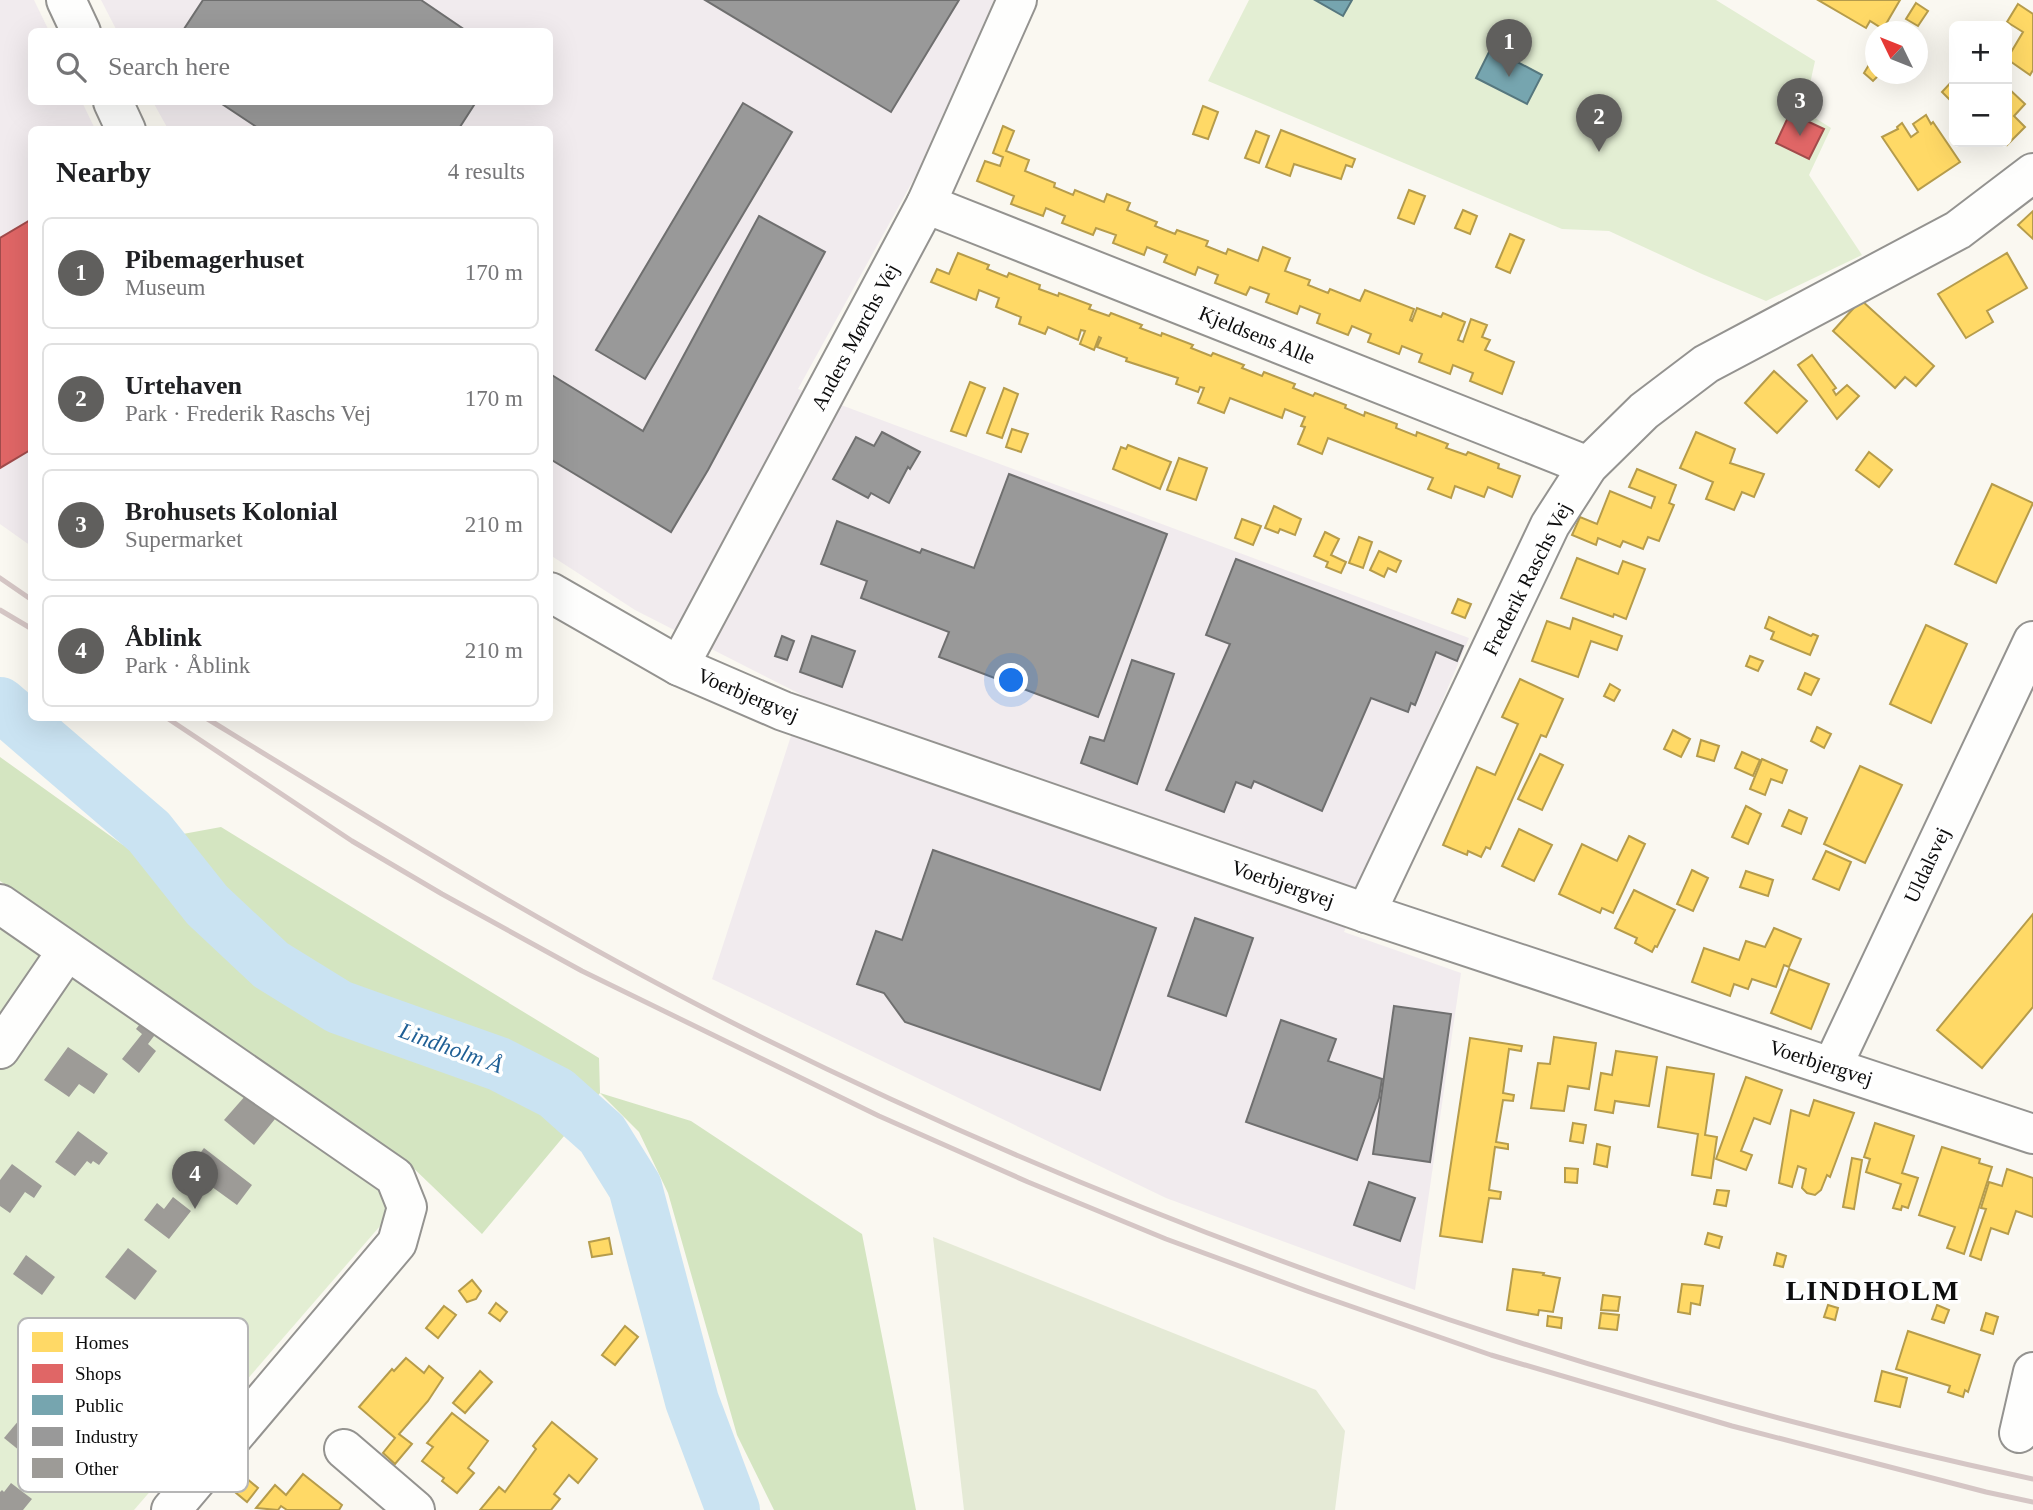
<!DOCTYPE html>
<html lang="en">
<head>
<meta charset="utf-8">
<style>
	body { margin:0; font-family:Georgia,serif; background:#f2f2f2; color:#202124 }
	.controls { position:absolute; right:21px; top:21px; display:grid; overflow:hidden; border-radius:10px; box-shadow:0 7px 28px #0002 }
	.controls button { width:63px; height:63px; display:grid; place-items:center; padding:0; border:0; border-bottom:2px solid #e0e0e0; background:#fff; color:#202124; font:35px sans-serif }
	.compass { position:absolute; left:1865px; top:21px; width:63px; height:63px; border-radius:50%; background:#fff; box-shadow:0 7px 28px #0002; rotate:313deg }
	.you { position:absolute; left:1012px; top:681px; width:24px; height:24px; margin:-18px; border:5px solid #fff; border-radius:50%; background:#1a73e8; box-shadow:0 0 0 10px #1a73e833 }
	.badge { display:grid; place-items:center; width:46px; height:46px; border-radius:50%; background:#605f5d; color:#fff; font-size:23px; font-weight:700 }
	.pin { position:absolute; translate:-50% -58px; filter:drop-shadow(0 2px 4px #0008) }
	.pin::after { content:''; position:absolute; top:37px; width:24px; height:21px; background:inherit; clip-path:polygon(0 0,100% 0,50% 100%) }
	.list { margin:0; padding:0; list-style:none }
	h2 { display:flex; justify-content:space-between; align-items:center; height:91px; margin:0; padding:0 28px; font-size:30px }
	h2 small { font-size:23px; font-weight:400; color:#757577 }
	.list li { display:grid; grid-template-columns:46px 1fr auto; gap:21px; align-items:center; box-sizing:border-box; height:112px; margin:0 14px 14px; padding:0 14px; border:2px solid #e0e0e0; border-radius:10px }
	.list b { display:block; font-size:26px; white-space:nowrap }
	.list p { margin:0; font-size:23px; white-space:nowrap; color:#757577 }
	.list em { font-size:23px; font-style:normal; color:#757577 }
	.icon { flex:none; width:38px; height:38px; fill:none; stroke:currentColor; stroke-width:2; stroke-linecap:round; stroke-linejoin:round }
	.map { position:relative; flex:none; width:2033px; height:1510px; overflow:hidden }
	.search { position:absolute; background:#fff; box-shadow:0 7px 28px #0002; left:28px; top:28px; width:525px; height:77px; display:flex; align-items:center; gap:18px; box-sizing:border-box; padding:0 24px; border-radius:10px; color:#757577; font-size:26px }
	.panel { position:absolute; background:#fff; box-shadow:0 7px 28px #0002; left:28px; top:126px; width:525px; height:595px; border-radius:10px }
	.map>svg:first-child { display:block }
	.industrial { fill:#f1ebee }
	.green { fill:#e3eed3 }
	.forest { fill:#d4e5c1 }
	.cemetery { fill:#e5ead6 }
	.homes { fill:#ffd966; stroke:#b69c4b; stroke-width:2 }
	.shops { fill:#e06666; stroke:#a14b4b; stroke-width:2 }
	.public { fill:#76a5af; stroke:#56777e; stroke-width:2 }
	.industry { fill:#999; stroke:#6f6f6f; stroke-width:2 }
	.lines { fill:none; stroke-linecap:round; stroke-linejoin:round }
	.river { stroke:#cae3f2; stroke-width:54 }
	.building { fill:#9d9b97 }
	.minor-casing { stroke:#949390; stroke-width:42 }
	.minor { stroke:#fefefd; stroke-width:38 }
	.rail { stroke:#d5c6c5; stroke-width:5 }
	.labels { text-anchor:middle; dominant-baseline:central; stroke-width:7; stroke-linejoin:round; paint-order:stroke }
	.street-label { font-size:21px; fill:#0d0d0d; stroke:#fff }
	.water-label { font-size:23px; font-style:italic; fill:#1f5f95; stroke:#fff }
	.district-label { font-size:28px; font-weight:bold; letter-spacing:2px; fill:#0d0d0d; stroke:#fff }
	.key { fill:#fff; stroke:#b6b6b6; stroke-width:2 }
	.key-label { font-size:19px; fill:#0d0d0d }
</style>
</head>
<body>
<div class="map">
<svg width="2033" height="1510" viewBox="0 0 2033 1510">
	<rect width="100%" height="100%" fill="#faf8f1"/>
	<g class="industrial">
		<polygon points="0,0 34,0 49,31 32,32 32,102 82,102 95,129 32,130 31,546 0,524"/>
		<polygon points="101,0 994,0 916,175 798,389 1469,638 1344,932 1461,973 1415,1290 1166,1198 712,979 804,696 635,610 550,555 550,130 168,129 153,102 550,102 550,32 117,31"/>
	</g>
	<g class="green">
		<polygon points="1249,0 1716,0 1815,61 1804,111 1831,128 1809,175 1862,255 1766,301 1702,274 1609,231 1562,229 1208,81"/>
		<polygon points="0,919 389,1189 387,1218 134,1510 0,1510"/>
	</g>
	<polygon class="forest" points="0,757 123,845 221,827 599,1058 600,1093 691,1121 862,1234 916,1510 774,1510 737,1435 668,1193 639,1132 600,1093 482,1234 405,1160 0,881"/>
	<polygon class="cemetery" points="933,1237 1316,1390 1345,1431 1335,1510 964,1510"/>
	<g class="homes">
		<polygon points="1818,0 1900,0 1883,29 1870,21 1866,28"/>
		<polygon points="1916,3 1928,11 1918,26 1906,19"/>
		<polygon points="2018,4 2033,14 2033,70 2030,75 2007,59 2023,32 2007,22"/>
		<polygon points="1876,50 1876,74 1880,74 1873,81 1864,73 1873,58 1870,55"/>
		<polygon points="1954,79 1954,104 1942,92"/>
		<polygon points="2007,87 2025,104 2014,116 2025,127 2007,145 2004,142 2007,142"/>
		<polygon points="1203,106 1218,112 1208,139 1193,134"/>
		<polygon points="1926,115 1931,124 1933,122 1960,162 1918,190 1882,137 1898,129 1897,127 1902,123 1911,137 1918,132 1913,124"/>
		<polygon points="1003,126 1014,131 1006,151 1029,160 1025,171 1055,183 1054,187 1073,195 1075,190 1104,202 1107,194 1130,203 1127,210 1157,222 1155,226 1175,234 1177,230 1208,241 1206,246 1226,254 1228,249 1258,261 1263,247 1290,258 1285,271 1310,280 1308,285 1328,293 1330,289 1360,301 1365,290 1414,309 1410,320 1412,321 1417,308 1441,317 1443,313 1465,322 1458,340 1463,342 1471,319 1487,325 1482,337 1490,340 1485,350 1514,362 1502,394 1470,381 1473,373 1453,365 1450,374 1419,362 1422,354 1402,346 1399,354 1368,342 1371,334 1352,326 1348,335 1317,323 1320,314 1300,306 1297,314 1266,302 1269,294 1250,287 1246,295 1215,283 1218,275 1198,267 1195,275 1164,262 1167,255 1147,247 1144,255 1113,243 1116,235 1096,228 1093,235 1062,223 1065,216 1046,208 1043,216 1011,204 1014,196 977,181 985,161 1000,166 1003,157 993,153"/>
		<polygon points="1281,130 1355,159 1352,167 1346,165 1341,179 1294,164 1290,176 1266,167"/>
		<polygon points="1256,131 1269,136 1259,163 1245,158"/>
		<polygon points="1409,190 1425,196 1414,224 1398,218"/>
		<polygon points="1463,210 1477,216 1470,234 1455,228"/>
		<polygon points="2033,211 2033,239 2018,225"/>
		<polygon points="1510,234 1524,240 1510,273 1496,267"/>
		<polygon points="958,253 989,265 987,269 1007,277 1009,273 1040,285 1039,289 1058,296 1059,293 1091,305 1089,309 1109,316 1111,313 1142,325 1140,328 1161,336 1162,333 1193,345 1191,348 1211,356 1213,353 1244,365 1242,368 1262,376 1264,372 1295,384 1293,388 1313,396 1315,393 1346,405 1345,408 1364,416 1365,412 1397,424 1396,428 1416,436 1417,432 1448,444 1446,448 1466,455 1468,452 1499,464 1498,468 1520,476 1512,497 1488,487 1484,497 1455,486 1451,498 1428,489 1433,478 1328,438 1322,454 1298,444 1305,427 1301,426 1305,417 1285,409 1282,418 1230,398 1224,413 1198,403 1204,388 1200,387 1198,392 1176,384 1178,378 1126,361 1127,358 1097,347 1101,338 1099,337 1094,350 1080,344 1085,331 1081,330 1078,340 1048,327 1045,334 1019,324 1021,317 996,307 999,298 979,290 976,300 931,282 937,269 949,274"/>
		<polygon points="2007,253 2027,288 1987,311 1993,322 1966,338 1938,294"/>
		<polygon points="1861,300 1934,366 1916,386 1905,377 1895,388 1833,331"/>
		<polygon points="1812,355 1836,388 1833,390 1836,395 1847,385 1859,396 1837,419 1798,365"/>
		<polygon points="1774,371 1807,401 1777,433 1745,403"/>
		<polygon points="970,382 985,388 966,436 951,431"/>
		<polygon points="1004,388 1018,394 1002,438 987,433"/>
		<polygon points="1012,429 1028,434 1021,452 1006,447"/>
		<polygon points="1696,432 1735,449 1730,463 1764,474 1754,497 1742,492 1734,510 1706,499 1713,482 1680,468"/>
		<polygon points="1128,445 1171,462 1160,489 1113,469 1121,447 1126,449"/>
		<polygon points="1869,452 1892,470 1879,487 1856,470"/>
		<polygon points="1179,458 1207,468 1196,500 1167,490"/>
		<polygon points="1637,469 1676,485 1669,503 1674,505 1659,541 1648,537 1643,549 1623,541 1620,547 1598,538 1596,545 1572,535 1580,517 1597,524 1610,491 1651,508 1655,497 1629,487"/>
		<polygon points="1992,484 2033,503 1996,583 1955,564"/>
		<polygon points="1274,506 1301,519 1295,535 1280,529 1278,533 1265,528"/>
		<polygon points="1242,519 1261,526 1253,545 1235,538"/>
		<polygon points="1325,532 1339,539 1331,555 1346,562 1341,573 1326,567 1328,562 1314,556"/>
		<polygon points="1359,537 1372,542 1363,568 1349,563"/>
		<polygon points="1379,551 1401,561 1396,572 1388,568 1384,577 1370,570"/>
		<polygon points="1577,558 1618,574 1623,561 1645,569 1626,619 1614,614 1613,617 1561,598"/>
		<polygon points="1458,599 1471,604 1465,618 1452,613"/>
		<polygon points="1769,617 1811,636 1813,634 1818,636 1810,655 1771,639 1774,632 1765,628"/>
		<polygon points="1573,618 1622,636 1617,650 1591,641 1578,677 1532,661 1547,621 1570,629"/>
		<polygon points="1926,625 1967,644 1931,723 1890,704"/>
		<polygon points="1750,656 1763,661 1758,671 1746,666"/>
		<polygon points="1805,673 1819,679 1811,695 1798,689"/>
		<polygon points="1520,679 1563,699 1546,737 1541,735 1490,849 1486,847 1481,857 1468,851 1467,855 1443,845 1477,767 1495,775 1518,724 1502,717"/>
		<polygon points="1610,684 1620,690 1614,701 1604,696"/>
		<polygon points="1817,727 1831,734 1824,748 1811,741"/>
		<polygon points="1673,730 1690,739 1681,757 1664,749"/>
		<polygon points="1701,740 1719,746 1714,761 1697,756"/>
		<polygon points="1742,752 1760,760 1753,776 1735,768"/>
		<polygon points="1540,754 1563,765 1542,810 1518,799"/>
		<polygon points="1762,759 1787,770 1782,783 1771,779 1765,795 1750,789"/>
		<polygon points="1860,766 1902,785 1865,863 1824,844"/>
		<polygon points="1746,806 1761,814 1748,844 1732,837"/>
		<polygon points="1789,810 1807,818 1801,834 1782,826"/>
		<polygon points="1519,829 1552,845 1534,881 1502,866"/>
		<polygon points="1629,836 1645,844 1613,913 1602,908 1600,913 1559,894 1582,844 1617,861"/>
		<polygon points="1826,851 1851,862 1839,890 1813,879"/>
		<polygon points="1692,870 1708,878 1693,911 1677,904"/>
		<polygon points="1746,871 1773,880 1768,896 1740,887"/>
		<polygon points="1634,890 1675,910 1657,947 1655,946 1652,952 1635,943 1637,938 1615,928"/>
		<polygon points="2033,914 2033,1007 1982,1068 1937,1030"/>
		<polygon points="1774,928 1801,939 1789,967 1784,965 1776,987 1752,979 1748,989 1734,984 1730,996 1692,982 1704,948 1739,960 1746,941 1765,947"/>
		<polygon points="1789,969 1829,984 1811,1029 1771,1013"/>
		<polygon points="1554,1037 1596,1043 1589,1089 1568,1086 1564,1111 1531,1108 1538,1063 1550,1064"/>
		<polygon points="1470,1038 1522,1046 1521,1051 1509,1049 1503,1093 1514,1095 1513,1101 1503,1100 1496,1142 1508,1144 1508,1149 1495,1147 1489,1190 1501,1192 1500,1199 1489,1198 1482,1242 1440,1236"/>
		<polygon points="1616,1051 1657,1057 1649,1106 1615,1101 1613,1113 1595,1110 1601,1073 1612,1075"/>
		<polygon points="1667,1067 1714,1074 1705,1135 1717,1137 1711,1178 1692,1175 1698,1134 1658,1127"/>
		<polygon points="1746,1077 1782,1090 1770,1124 1754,1118 1741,1151 1752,1155 1746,1170 1716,1159"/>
		<polygon points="1814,1100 1854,1113 1830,1177 1827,1175 1821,1190 1815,1195 1807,1193 1802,1188 1806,1169 1798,1166 1792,1187 1779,1183 1791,1110 1809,1116"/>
		<polygon points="1573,1123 1586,1125 1583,1143 1570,1141"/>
		<polygon points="1875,1123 1914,1136 1902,1173 1918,1178 1908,1208 1902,1206 1901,1210 1893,1208 1901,1184 1866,1172 1870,1159 1864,1157"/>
		<polygon points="1597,1144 1610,1147 1607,1167 1594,1164"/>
		<polygon points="1942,1147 1980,1159 1979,1163 1992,1167 1964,1254 1947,1248 1955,1227 1919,1215"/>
		<polygon points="1852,1158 1862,1160 1854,1209 1843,1207"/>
		<polygon points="1565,1168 1578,1169 1577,1183 1565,1182"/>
		<polygon points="2007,1169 2033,1178 2033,1217 2016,1211 2008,1234 1991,1228 1981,1260 1970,1256 1986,1209 1981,1208 1989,1182 2002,1186"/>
		<polygon points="1717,1190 1729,1191 1726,1206 1714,1204"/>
		<polygon points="1708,1233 1722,1237 1719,1248 1705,1244"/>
		<polygon points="609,1238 612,1254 592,1257 589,1242"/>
		<polygon points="1777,1253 1786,1256 1783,1267 1774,1265"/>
		<polygon points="1513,1269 1544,1273 1543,1275 1560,1278 1553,1312 1539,1310 1538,1315 1507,1310"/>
		<polygon points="472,1280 481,1291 476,1299 467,1302 459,1291"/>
		<polygon points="1682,1284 1703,1286 1700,1305 1691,1303 1690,1314 1678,1312"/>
		<polygon points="1603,1295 1620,1297 1618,1311 1601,1310"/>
		<polygon points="496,1303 507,1312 500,1321 489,1313"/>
		<polygon points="1828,1305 1838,1308 1835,1320 1824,1317"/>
		<polygon points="1937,1305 1949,1310 1944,1323 1932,1319"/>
		<polygon points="444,1306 456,1315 438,1338 426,1328"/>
		<polygon points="1601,1313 1619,1315 1617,1330 1599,1328"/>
		<polygon points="1986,1313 1998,1317 1993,1334 1981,1330"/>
		<polygon points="1548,1316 1562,1318 1561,1328 1547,1326"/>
		<polygon points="625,1326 638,1337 615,1365 602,1355"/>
		<polygon points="1908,1331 1980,1355 1968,1392 1965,1390 1963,1397 1948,1392 1950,1386 1896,1369"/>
		<polygon points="406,1358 424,1373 429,1366 443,1378 428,1401 399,1434 412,1444 395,1464 383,1453 395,1438 359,1407 392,1369 394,1371"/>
		<polygon points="480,1371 492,1382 465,1413 453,1403"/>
		<polygon points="1882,1371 1907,1378 1900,1407 1875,1401"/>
		<polygon points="452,1413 488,1441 468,1468 474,1473 457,1493 442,1481 444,1478 422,1461 433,1447 427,1443"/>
		<polygon points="552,1422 597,1459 578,1483 569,1475 554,1494 560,1499 551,1510 480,1510 499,1487 505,1492 536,1449 533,1446"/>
		<polygon points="303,1474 342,1505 339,1510 287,1510 281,1506 278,1510 256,1508 275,1485 286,1495"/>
		<polygon points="246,1478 258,1488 247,1502 235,1492"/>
	</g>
	<g class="shops">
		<polygon points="1790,113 1824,129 1809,159 1776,143"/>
		<polygon points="32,219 32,449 0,468 0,238"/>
	</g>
	<g class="public">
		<polygon points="1315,0 1352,0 1343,16"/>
		<polygon points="1491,48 1542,75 1527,104 1476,78"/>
	</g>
	<g class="industry">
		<polygon points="203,0 421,0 468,32 182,32"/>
		<polygon points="705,0 959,0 891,112"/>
		<polygon points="219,102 476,102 458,130 261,130"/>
		<polygon points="743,103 792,132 645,379 596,350"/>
		<polygon points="759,216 825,252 708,470 671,532 550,459 550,374 643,431"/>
		<polygon points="882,432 920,452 910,469 908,467 889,503 871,493 868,498 833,479 856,437 874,446"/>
		<polygon points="1009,474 1167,534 1098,717 939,657 949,632 861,598 867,581 821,564 837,521 920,553 922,549 974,568"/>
		<polygon points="1236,559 1463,646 1457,661 1436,652 1415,705 1411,703 1408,712 1371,698 1322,811 1254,781 1251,788 1236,782 1224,812 1166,790 1230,644 1206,635"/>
		<polygon points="782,636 794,641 787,660 775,656"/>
		<polygon points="812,636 855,651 842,687 800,672"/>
		<polygon points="1132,660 1174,674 1137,784 1081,763 1090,737 1104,741"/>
		<polygon points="933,850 1156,928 1100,1090 905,1022 884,993 857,984 876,931 902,940"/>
		<polygon points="1195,918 1253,938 1226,1016 1168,996"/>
		<polygon points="1394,1006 1451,1014 1430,1162 1373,1154"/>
		<polygon points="1281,1020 1336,1039 1328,1061 1382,1079 1379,1098 1357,1160 1246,1122"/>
		<polygon points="1369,1182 1415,1198 1400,1241 1354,1225"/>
	</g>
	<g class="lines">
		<polyline class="river" points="0,704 149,832 207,905 271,965 339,1007 499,1064 556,1093 602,1134 635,1187 692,1401 733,1510"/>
	</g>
	<g class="building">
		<polygon points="143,1020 157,1032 148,1044 156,1051 139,1073 122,1059 142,1034 136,1029"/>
		<polygon points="68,1047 108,1074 94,1094 79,1084 69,1097 44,1080"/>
		<polygon points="246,1095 275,1119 254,1145 224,1120"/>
		<polygon points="78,1131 108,1153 99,1165 93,1161 91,1164 87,1161 75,1176 55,1162"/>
		<polygon points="204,1148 252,1185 237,1205 197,1176 207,1163 198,1156"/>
		<polygon points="12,1164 42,1186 34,1198 25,1192 10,1213 0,1206 0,1180"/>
		<polygon points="173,1197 191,1211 169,1239 144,1220 157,1203 164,1209"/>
		<polygon points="128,1248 157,1271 135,1300 105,1277"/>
		<polygon points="26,1255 55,1277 42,1295 13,1274"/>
		<polygon points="25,1413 40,1426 20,1451 4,1438"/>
		<polygon points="11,1483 32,1499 23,1510 0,1510 0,1492 2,1490 4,1492"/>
	</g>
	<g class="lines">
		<g class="minor-casing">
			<g id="minor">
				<polyline points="66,0 81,32"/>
				<polyline points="113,102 126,130"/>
				<polyline points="926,204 1588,466"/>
				<polyline points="550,592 679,666 783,711 1366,913 2033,1134"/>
				<polyline points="679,666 926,204 1017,0"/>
				<polyline points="0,904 395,1177 407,1207 397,1243 171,1510"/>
				<polyline points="1366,913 1550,525 1588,466 1644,411 1706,364 1958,230 2033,173"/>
				<polyline points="0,1049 67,951"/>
				<polyline points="1832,1067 2033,641"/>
				<polyline points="2019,1433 2033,1372"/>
				<polyline points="344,1449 415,1510"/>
			</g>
		</g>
		<use href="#minor" class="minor"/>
		<g class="rail">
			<polyline points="0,578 32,600"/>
			<polyline points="0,610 32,629"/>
			<polyline points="167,718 352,841 442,894 582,971 879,1116 1028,1182 1166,1239 1307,1291 1491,1355 1732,1426 1986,1492 2033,1502"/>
			<path d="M 206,718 C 382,826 558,935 743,1028 C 1151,1232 1587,1383 2033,1479"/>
		</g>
	</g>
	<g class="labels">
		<g class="street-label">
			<text transform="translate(1257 335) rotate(22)">Kjeldsens Alle</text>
			<text transform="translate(855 337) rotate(-62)">Anders Mørchs Vej</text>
			<text transform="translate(1527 579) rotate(-63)">Frederik Raschs Vej</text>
			<text transform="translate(748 695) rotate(23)">Voerbjergvej</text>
			<text transform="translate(1927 865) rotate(-65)">Uldalsvej</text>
			<text transform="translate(1283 884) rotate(19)">Voerbjergvej</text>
			<text transform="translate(1821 1063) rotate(18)">Voerbjergvej</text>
		</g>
		<g class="water-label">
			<text transform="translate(451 1048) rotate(20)">Lindholm Å</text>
		</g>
		<g class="district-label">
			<text x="1873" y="1290">LINDHOLM</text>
		</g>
	</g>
	<rect x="18" y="1318" width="230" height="174" rx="10" class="key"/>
	<rect x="32" y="1332" width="31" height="20" fill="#ffd966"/>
	<rect x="32" y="1364" width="31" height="19" fill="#e06666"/>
	<rect x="32" y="1395" width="31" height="20" fill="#76a5af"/>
	<rect x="32" y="1427" width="31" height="19" fill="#999"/>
	<rect x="32" y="1458" width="31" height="20" fill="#9d9b97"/>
	<g class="key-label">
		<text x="75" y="1349">Homes</text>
		<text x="75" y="1380">Shops</text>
		<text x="75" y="1412">Public</text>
		<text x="75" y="1443">Industry</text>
		<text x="75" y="1475">Other</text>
	</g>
</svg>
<div class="controls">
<button>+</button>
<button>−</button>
</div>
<svg class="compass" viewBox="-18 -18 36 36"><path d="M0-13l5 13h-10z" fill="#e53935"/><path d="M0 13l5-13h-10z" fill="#757577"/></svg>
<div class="you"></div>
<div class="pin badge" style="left:1509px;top:77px">1</div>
<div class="pin badge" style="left:1599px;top:152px">2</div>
<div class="pin badge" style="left:1800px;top:136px">3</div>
<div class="pin badge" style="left:195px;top:1209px">4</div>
<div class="search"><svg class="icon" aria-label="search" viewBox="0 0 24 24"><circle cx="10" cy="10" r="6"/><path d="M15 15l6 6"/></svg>Search here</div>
<section class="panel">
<h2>Nearby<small>4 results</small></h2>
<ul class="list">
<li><span class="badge">1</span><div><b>Pibemagerhuset</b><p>Museum</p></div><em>170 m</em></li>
<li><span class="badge">2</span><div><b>Urtehaven</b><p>Park · Frederik Raschs Vej</p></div><em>170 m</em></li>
<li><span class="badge">3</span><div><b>Brohusets Kolonial</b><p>Supermarket</p></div><em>210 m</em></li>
<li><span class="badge">4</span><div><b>Åblink</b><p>Park · Åblink</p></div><em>210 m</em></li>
</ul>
</section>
</div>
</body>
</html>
